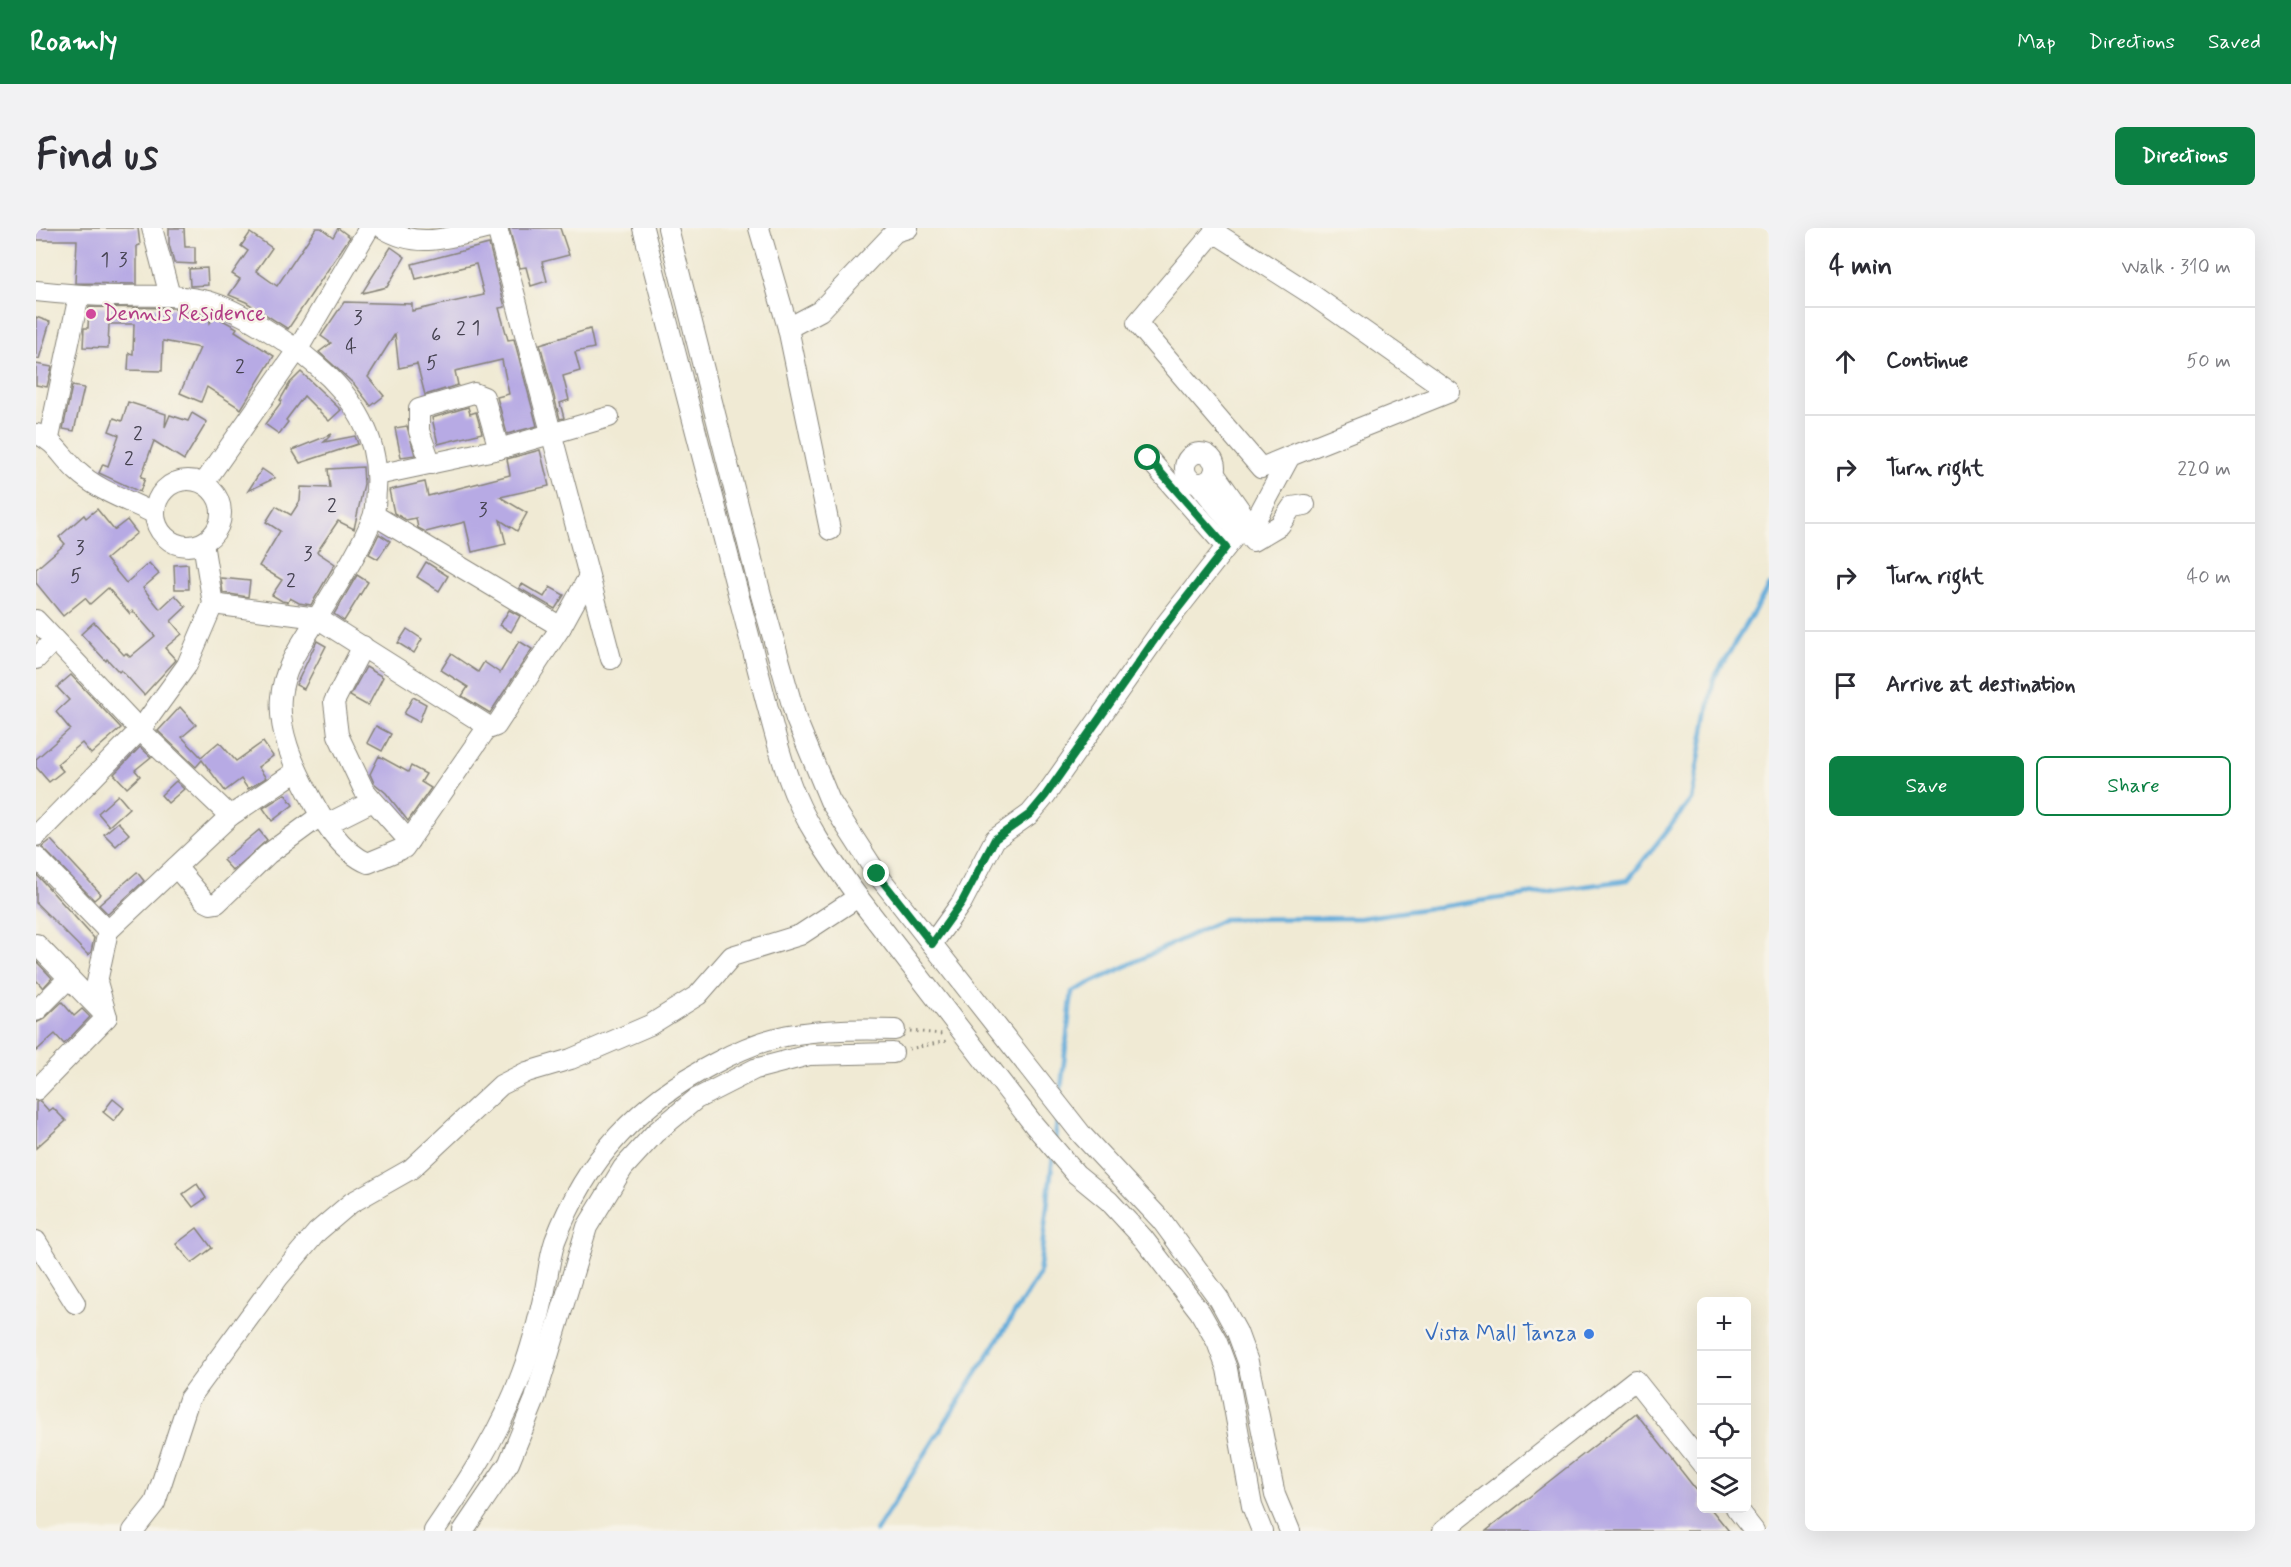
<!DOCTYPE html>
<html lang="en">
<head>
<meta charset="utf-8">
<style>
	body { margin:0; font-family:Mynerve,sans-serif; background:#f2f2f3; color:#2b2b33 }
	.controls { position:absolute; right:18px; bottom:18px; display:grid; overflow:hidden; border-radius:9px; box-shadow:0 6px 24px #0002 }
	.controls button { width:54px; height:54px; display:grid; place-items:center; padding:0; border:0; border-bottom:2px solid #e1e1e2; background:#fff; color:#2b2b33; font:30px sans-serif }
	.stop { position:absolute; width:18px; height:18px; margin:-14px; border:4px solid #0b8043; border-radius:50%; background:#fff }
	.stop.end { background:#0b8043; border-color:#fff; box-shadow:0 2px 6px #0008 }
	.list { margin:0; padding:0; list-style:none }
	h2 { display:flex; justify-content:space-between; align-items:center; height:78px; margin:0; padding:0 24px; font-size:26px }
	h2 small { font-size:20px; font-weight:400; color:#7c7c81 }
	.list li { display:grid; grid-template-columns:39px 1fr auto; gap:18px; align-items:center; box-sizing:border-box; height:108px; padding:0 24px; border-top:2px solid #e1e1e2 }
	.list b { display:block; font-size:22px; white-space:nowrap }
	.list em { font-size:20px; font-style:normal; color:#7c7c81 }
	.actions { display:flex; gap:12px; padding:18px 24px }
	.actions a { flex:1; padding:14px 0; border:2px solid #0b8043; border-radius:9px; text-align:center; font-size:21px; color:#0b8043 }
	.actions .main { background:#0b8043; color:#fff }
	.icon { flex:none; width:33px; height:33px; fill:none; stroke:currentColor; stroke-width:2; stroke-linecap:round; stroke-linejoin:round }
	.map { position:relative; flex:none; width:1733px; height:1303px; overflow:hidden; border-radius:9px }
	header { display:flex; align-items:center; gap:36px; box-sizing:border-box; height:84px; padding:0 30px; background:#0b8043; color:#fff }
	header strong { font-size:28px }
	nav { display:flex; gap:33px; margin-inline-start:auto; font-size:21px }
	.intro { display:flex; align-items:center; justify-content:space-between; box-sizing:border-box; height:144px; padding:0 36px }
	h1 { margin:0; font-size:42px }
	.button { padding:15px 27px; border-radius:9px; background:#0b8043; color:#fff; font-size:21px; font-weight:700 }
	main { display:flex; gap:36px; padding:0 36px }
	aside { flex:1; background:#fff; border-radius:9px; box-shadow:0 6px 24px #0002 }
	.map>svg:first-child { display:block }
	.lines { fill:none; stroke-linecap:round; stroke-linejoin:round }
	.stream { stroke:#63acda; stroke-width:4.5 }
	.building { fill:#b7aae4 }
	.minor-casing { stroke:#868378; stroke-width:22 }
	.path { stroke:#868378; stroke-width:3; stroke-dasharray:1.5 4.5; stroke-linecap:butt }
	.minor { stroke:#fff; stroke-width:20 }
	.route { stroke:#0b8043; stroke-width:8 }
	.hotel-dot { fill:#d1479c; stroke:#f7f3e8; stroke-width:2 }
	.shop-dot { fill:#3f7fe0; stroke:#f7f3e8; stroke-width:2 }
	.labels { text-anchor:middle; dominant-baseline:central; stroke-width:5; stroke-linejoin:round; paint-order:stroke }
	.number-label { font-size:20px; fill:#43404e }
	.hotel-label { font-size:22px; fill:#b23c85; stroke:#f7f3e8; text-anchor:start }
	.shop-label { font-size:22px; fill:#366cbe; stroke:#f7f3e8; text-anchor:end }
</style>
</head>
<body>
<header>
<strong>Roamly</strong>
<nav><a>Map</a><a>Directions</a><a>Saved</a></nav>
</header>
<div class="intro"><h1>Find us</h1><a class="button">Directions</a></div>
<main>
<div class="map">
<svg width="1733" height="1303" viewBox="0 0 1733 1303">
	<rect width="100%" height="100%" fill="#f7f3e8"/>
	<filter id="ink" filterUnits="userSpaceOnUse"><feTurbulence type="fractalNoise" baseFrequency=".0167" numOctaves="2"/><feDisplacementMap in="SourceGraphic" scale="12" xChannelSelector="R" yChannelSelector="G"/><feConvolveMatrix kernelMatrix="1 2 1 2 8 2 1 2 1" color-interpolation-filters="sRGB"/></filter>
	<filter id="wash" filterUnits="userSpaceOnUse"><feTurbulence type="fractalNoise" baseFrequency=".008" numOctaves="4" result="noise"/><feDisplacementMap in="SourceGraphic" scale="24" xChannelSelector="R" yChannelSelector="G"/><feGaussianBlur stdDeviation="1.35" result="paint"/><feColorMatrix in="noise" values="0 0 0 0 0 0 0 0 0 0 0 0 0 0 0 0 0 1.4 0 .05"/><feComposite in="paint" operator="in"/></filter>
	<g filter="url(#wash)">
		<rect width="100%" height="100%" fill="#f0ead4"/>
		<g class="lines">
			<g class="stream">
				<polyline points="1024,869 1036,764 1188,691 1324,690 1592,652 1655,572 1678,450 1733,358"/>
				<polyline points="1019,911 1022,886"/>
				<polyline points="840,1303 1003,1047 1017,928"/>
			</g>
		</g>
		<g id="blocks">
			<g class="building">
				<polygon points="0,0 102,0 104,17 101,18 101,56 39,55 41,12 0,12"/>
				<polygon points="133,0 148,0 149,19 159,19 159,36 138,35 133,16"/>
				<polygon points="280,0 285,0 297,9 302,0 314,9 252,101 210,74 193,67 204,51 196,46 212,23 205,18 214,5 236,20 220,43 241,58"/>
				<polygon points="473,0 524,0 533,27 506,34 511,53 495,58 490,39 484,40"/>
				<polygon points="453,16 469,79 463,80 472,112 478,111 501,198 471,206 461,169 473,166 466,132 419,143 422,157 389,167 381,136 363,140 359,106 332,149 348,168 335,178 318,156 283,124 295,115 285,108 308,74 376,76 376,83 448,67 440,36 380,51 376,36"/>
				<polygon points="355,19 369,29 351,59 326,65"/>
				<polygon points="171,40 172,57 154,58 153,41"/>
				<polygon points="53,79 138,80 173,87 174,95 179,88 201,100 199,103 238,128 205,181 171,159 165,174 144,165 164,120 127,113 126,143 92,142 93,125 97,126 98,96 73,96 72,120 47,119 48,100 52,100"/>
				<polygon points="0,89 14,94 3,131 0,130"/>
				<polygon points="554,101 558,120 539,124 544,143 527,148 533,172 524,175 528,190 524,191 504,116"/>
				<polygon points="0,136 16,139 11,159 0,157"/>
				<polygon points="265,144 305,182 293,193 268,168 250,192 252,194 243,206 229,196 246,173 244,172 254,155"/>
				<polygon points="36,158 48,160 38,203 27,201"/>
				<polygon points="92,174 130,186 129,199 134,187 152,193 156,185 171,194 148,232 118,213 105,249 109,250 104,264 63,245 67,236 72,238 83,207 73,203 78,190 86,193"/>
				<polygon points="432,179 434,186 440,184 446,205 402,216 396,190"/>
				<polygon points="371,198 379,227 365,229 359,200"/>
				<polygon points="296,206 288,214 319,208 322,216 264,235 256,222"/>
				<polygon points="504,222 513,258 464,269 491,285 481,303 464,292 470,316 436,324 429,294 390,304 382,300 380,290 370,292 358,285 353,262 389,254 392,268 447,254 474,247 471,231"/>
				<polygon points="327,239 328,256 318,301 302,293 281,324 299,336 275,377 263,375 254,370 252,374 246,373 236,367 246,352 223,338 244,303 230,294 240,278 255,287 264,273 265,259 294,260 292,241"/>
				<polygon points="226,241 239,250 212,263"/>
				<polygon points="61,281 78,302 91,292 101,305 70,331 90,355 113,335 123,346 107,360 124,381 139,367 150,379 135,393 146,406 129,420 140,432 108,467 85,442 83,444 71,431 70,433 45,406 58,394 88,427 90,425 94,429 119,408 97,383 94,386 72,360 54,376 49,370 27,388 0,355 0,341 29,316 23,309 48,287 50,290"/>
				<polygon points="343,306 354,313 342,331 333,326"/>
				<polygon points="390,334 412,348 403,363 381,349"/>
				<polygon points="152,336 153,361 139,361 138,337"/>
				<polygon points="321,347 332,354 308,393 298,386"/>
				<polygon points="185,350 214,353 212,369 187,365"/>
				<polygon points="486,356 508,369 514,359 528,367 519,381 483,360"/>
				<polygon points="473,382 484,388 475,404 464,397"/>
				<polygon points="371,401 386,411 378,425 362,415"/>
				<polygon points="281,413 290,418 268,461 260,457"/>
				<polygon points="483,413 496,421 454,485 426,468 432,459 405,442 415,426 442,444 448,434 464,445"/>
				<polygon points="330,439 347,449 332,478 314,468"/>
				<polygon points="35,447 85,500 55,526 46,515 21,536 27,543 13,554 0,539 0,531 34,501 20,484 33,472 21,459"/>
				<polygon points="377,469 390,476 383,494 368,486"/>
				<polygon points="144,479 160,497 146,509 165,529 183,514 200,533 227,514 237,528 222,539 230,550 212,561 205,551 189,563 166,532 160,539 122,503"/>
				<polygon points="340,498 355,506 346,523 331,515"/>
				<polygon points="104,519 115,529 99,542 104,548 91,560 78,546"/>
				<polygon points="343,528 372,544 375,538 390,546 385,554 395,560 372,593 350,565 338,555 334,546"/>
				<polygon points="140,553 148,561 132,575 125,567"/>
				<polygon points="249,566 257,577 236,593 227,580"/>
				<polygon points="82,567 93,580 73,598 62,585"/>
				<polygon points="82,594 93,606 80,618 68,606"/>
				<polygon points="223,602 231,612 197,643 187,632"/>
				<polygon points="15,612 65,666 58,672 6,619"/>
				<polygon points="101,644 108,653 72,686 63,677"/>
				<polygon points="0,646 58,710 55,724 52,727 0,675"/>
				<polygon points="0,733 16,750 7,760 0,752"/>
				<polygon points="26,774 38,788 46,781 54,789 28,816 19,806 0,823 0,795 8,791"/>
				<polygon points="77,871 88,880 78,893 67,884"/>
				<polygon points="4,873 13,883 17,880 30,893 0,920 0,874"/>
				<polygon points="161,956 170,970 157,979 147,966"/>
				<polygon points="161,1000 176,1020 156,1035 140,1016"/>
				<polygon points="1600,1185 1665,1268 1665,1281 1675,1281 1693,1303 1450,1303"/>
			</g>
		</g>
	</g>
	<g filter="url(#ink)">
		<use href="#blocks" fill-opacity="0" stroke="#868378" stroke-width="1.5"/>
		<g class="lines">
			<g class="minor-casing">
				<g id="minor">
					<polyline points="116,0 134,68"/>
					<path d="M 347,0 C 382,22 415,9 453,0"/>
					<polyline points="461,0 575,431"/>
					<path d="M 607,0 L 730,473 C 737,498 743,524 752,549 C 767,593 795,632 822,669 L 998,897 L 1040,946 L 1073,973 L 1107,1010 L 1164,1084 L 1181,1114 L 1191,1141 L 1216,1278 L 1226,1303"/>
					<polyline points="632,0 725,367 760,491 794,573 841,646 1046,907 1126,993 1183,1071 1201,1104 1212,1134 1239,1267 1254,1303"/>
					<polyline points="723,0 752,100 784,83 859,4 872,0"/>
					<path d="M 0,63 C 27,66 54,68 81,68 C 110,68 139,66 167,72 C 198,78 256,116 280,137 C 318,169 344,211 340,262 C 339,270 340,281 337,289 C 325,321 298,362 280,392 C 265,417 248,439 245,469 C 242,502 257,536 272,564 C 285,590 304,623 332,635 L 368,620 L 451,500"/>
					<polyline points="752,100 794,302"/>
					<path d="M 1,206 C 19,213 27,230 41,243 C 62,263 94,273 119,286"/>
					<polyline points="13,210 43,67"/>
					<circle cx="1164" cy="240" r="15"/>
					<polyline points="1112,230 1190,319"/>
					<polyline points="395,236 383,203 383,181 438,165 448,169 463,221"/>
					<polyline points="1178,245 1216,299"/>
					<polyline points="341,247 463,221 573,189"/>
					<circle cx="152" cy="285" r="33"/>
					<polyline points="168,255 262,121 333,0"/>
					<polyline points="1162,255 1202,304"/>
					<polyline points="338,287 525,399"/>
					<polyline points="1209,302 1217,313 1244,297 1256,279 1269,277"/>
					<polyline points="177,376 281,390 455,500 460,498 525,399 552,350"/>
					<polyline points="0,392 104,502 194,588"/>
					<polyline points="327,418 298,474 302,507 328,562 373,613"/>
					<polyline points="0,431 18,412"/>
					<polyline points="291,596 337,573"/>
					<polyline points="0,608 104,502 151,437 177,376 167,315"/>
					<polyline points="0,629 72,703"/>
					<polyline points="140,639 169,673 175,676 181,675 232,626 284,588"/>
					<polyline points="0,716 69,787"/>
					<polyline points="896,716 926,674 959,611 994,586 1009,568 1126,401 1202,304 1216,299 1254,228 1414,164 1275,66 1178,4 1101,95 1225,240 1254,228"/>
					<polyline points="0,783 33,750"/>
					<polyline points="71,789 61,754 72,703 194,588 261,543"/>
					<polyline points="0,862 71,789"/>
					<polyline points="0,1013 39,1075"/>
					<polyline points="1700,1280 1718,1303"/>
					<polyline points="97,1303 119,1275 153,1171 242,1050 281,1004 315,975 375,941 465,857 491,844 535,831 614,797 662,767 696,728 764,707 822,669"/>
					<path d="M 398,1303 C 433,1252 465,1203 486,1145 C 496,1118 503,1090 509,1062 C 512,1046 514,1028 519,1013 C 550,931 602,875 679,835 C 705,821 731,810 760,806 C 793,801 826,801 859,802"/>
					<polyline points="427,1303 473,1235 499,1171 551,999 587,940 619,905 660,871 719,841 773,827 857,825"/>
					<polyline points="1407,1303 1599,1152 1666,1236"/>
				</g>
			</g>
			<g class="path">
				<polyline points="874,803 906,806"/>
				<polyline points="873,821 911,813"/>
			</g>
			<use href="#minor" class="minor"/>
		</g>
	</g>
	<g class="lines" filter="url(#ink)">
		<polyline class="route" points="841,646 896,716 926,674 959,611 994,586 1009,568 1126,401 1190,319 1112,230"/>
	</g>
	<circle class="hotel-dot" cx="55" cy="86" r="6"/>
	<circle class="shop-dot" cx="1553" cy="1106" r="6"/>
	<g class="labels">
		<g class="number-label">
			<text x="69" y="32">1</text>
			<text x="87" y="32">3</text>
			<text x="322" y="90">3</text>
			<text x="440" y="100">1</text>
			<text x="425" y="101">2</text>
			<text x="400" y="107">6</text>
			<text x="315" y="119">4</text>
			<text x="396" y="135">5</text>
			<text x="204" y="139">2</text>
			<text x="102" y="206">2</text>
			<text x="93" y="231">2</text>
			<text x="296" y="278">2</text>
			<text x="447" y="282">3</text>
			<text x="44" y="320">3</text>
			<text x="272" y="326">3</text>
			<text x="40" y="348">5</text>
			<text x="255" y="353">2</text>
		</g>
		<g class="hotel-label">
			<text x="67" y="86">Dennis Residence</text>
		</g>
		<g class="shop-label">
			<text x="1541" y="1106">Vista Mall Tanza</text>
		</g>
	</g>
</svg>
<div class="controls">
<button>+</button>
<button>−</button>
<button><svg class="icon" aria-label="locate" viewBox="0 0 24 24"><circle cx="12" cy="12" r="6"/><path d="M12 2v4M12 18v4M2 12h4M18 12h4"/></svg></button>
<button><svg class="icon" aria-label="layers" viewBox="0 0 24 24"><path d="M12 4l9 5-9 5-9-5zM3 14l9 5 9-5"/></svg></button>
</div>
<div class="stop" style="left:1112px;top:230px"></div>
<div class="stop end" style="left:841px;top:646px"></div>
</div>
<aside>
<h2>4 min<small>Walk · 310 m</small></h2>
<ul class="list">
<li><svg class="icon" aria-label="ahead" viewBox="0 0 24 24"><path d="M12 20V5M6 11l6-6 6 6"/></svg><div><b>Continue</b></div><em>50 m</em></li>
<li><svg class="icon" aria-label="right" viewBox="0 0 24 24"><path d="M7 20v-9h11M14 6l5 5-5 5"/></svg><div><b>Turn right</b></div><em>220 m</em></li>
<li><svg class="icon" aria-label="right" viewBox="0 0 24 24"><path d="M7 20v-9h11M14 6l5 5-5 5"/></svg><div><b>Turn right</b></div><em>40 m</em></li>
<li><svg class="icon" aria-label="arrive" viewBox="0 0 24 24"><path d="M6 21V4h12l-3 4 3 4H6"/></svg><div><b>Arrive at destination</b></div></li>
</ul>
<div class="actions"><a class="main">Save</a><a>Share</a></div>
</aside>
</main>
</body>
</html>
